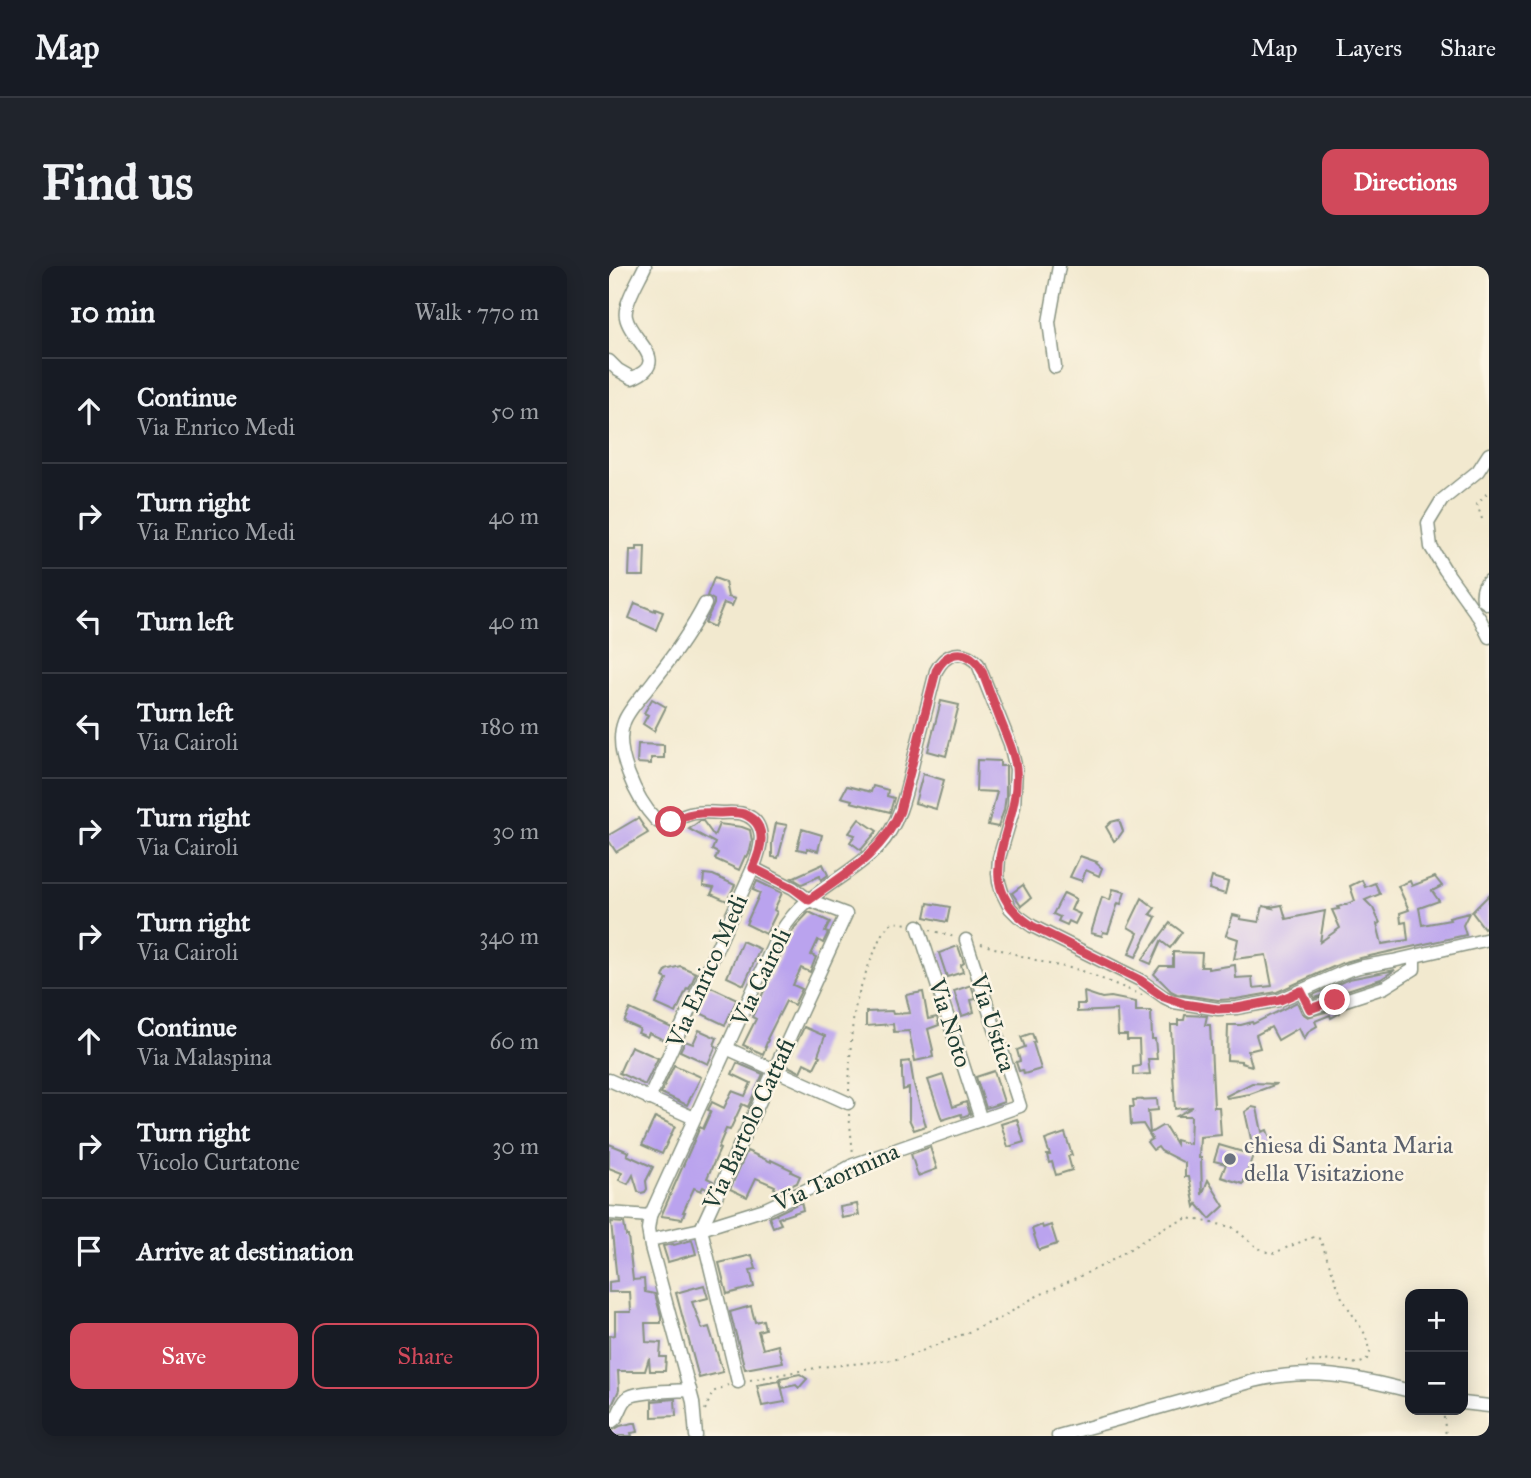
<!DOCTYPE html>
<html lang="en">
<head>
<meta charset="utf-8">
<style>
	body { margin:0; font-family:"IM FELL Great Primer",serif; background:#20242c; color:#f1f3f6 }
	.controls { position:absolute; right:21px; bottom:21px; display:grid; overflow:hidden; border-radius:14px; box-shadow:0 4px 18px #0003 }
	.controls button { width:63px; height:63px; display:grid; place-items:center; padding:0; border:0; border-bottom:2px solid #363941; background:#171b24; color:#f1f3f6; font:35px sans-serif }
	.stop { position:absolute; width:21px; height:21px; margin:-16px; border:5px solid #d1495b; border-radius:50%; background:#fff }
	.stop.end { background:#d1495b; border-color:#fff; box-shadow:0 2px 7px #0008 }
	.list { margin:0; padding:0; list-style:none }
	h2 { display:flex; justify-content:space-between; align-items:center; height:91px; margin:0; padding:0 28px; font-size:30px }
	h2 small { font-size:23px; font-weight:400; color:#9ea1a6 }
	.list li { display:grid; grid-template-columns:46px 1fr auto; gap:21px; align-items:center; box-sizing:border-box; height:105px; padding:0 28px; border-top:2px solid #363941 }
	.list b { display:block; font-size:26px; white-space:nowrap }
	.list p { margin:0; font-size:23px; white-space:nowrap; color:#9ea1a6 }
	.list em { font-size:23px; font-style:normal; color:#9ea1a6 }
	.actions { display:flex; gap:14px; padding:21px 28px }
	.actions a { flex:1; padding:16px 0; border:2px solid #d1495b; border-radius:14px; text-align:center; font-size:24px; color:#d1495b }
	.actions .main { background:#d1495b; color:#fff }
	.icon { flex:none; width:38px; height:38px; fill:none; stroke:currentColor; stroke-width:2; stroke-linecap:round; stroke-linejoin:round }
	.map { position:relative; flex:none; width:880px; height:1170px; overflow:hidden; border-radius:14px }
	header { display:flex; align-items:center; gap:42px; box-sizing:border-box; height:98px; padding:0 35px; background:#171b24; border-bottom:2px solid #363941 }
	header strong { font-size:33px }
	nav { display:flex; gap:38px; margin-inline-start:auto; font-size:24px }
	.intro { display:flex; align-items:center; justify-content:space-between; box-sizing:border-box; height:168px; padding:0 42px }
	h1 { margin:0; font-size:49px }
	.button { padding:18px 32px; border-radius:14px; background:#d1495b; color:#fff; font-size:24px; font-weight:700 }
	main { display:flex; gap:42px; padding:0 42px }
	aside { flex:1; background:#171b24; border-radius:14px; box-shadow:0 4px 18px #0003 }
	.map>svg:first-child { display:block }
	.building { fill:#baa3ee }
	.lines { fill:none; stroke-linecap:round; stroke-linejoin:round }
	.minor-casing { stroke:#889382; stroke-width:15 }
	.path { stroke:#889382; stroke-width:2; stroke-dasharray:2 5; stroke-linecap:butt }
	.minor { stroke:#fff; stroke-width:12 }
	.route { stroke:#d1495b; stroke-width:9 }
	.worship-dot { fill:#6b7280; stroke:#fcf5e5; stroke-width:2.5 }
	.labels { text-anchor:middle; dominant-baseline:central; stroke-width:5; stroke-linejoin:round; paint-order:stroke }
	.street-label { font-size:24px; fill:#1f3d34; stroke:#fcf5e5 }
	.worship-label { font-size:24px; fill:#5b616d; stroke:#fcf5e5; text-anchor:start }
</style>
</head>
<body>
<header>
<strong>Map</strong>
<nav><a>Map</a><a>Layers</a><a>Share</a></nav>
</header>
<div class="intro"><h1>Find us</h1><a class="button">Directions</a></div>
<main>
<aside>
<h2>10 min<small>Walk · 770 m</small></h2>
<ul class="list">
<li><svg class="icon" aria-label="ahead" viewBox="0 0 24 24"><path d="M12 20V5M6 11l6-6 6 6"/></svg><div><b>Continue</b><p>Via Enrico Medi</p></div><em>50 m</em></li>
<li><svg class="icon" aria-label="right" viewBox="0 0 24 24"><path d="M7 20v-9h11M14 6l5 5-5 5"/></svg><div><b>Turn right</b><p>Via Enrico Medi</p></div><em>40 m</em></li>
<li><svg class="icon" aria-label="left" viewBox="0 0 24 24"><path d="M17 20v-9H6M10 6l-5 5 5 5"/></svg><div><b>Turn left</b></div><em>40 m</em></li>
<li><svg class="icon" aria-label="left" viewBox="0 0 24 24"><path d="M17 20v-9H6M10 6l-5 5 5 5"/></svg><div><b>Turn left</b><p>Via Cairoli</p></div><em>180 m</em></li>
<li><svg class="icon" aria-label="right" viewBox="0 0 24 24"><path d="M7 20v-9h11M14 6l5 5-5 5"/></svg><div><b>Turn right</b><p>Via Cairoli</p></div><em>30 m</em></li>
<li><svg class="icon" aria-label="right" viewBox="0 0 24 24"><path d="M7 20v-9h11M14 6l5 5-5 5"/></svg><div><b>Turn right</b><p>Via Cairoli</p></div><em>340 m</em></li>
<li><svg class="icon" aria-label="ahead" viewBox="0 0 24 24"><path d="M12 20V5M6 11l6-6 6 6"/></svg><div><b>Continue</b><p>Via Malaspina</p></div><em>60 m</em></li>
<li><svg class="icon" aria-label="right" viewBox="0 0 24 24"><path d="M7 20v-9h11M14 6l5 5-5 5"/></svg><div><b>Turn right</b><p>Vicolo Curtatone</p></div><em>30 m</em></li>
<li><svg class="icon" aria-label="arrive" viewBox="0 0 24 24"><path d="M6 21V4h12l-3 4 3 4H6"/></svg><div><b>Arrive at destination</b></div></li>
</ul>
<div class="actions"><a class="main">Save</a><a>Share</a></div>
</aside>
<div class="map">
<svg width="880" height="1170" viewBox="0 0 880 1170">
	<rect width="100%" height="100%" fill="#fcf5e5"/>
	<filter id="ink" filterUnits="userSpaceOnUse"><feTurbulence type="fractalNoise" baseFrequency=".0143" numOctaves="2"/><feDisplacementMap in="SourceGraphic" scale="14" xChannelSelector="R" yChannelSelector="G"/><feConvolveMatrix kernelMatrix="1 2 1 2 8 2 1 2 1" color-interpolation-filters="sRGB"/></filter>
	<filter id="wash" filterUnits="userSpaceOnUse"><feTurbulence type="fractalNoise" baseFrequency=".00686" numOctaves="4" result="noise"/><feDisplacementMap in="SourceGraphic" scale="28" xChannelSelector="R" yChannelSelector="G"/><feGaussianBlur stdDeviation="1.57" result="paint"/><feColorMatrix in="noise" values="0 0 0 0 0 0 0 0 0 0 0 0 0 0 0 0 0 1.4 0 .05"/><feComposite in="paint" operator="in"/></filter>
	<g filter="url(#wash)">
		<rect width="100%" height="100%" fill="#f2e9cf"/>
		<g id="blocks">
			<g class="building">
				<polygon points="28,280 36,280 35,310 20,310 21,284 28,284"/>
				<polygon points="105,312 116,316 119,331 126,333 123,340 115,337 105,361 96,357 105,338 105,334 98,330"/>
				<polygon points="26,337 46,345 46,343 54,346 47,364 20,352"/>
				<polygon points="43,433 57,441 45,465 34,458 39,449 35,447"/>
				<polygon points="332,435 350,439 337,490 319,485"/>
				<polygon points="29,478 55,479 55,492 42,492 42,498 28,497"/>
				<polygon points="368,494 391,495 391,500 397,500 397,530 395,544 389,561 379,559 388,526 367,525"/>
				<polygon points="314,508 335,514 327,543 306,537"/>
				<polygon points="238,520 262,526 264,520 279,524 278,530 285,532 281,546 242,536 243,534 232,531"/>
				<polygon points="29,552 39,567 7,586 0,575 0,569"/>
				<polygon points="250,553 268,565 252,584 241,576 246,569 240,567"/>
				<polygon points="510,554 514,565 509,572 505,575 497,561 502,556"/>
				<polygon points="91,555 94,555 105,570 110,558 133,561 141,564 143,575 141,585 138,591 136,590 130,604 106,593 109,587 103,584 106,577 80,563"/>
				<polygon points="167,557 178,559 169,592 163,591 163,577"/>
				<polygon points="193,563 213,569 209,585 198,582 198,585 188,583"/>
				<polygon points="471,590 488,596 487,597 493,602 490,610 477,604 473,615 461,611"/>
				<polygon points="214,598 219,609 212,614 211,610 193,618 183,612"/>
				<polygon points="95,608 104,609 126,619 118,635 102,628 105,622 94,620"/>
				<polygon points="603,611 619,616 616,628 600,623"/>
				<polygon points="826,611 833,620 823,625 830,635 810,642 813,659 841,654 840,652 860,647 854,659 857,669 747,693 733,697 668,726 627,733 609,734 568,728 562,725 545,708 551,700 564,700 564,686 593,687 592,701 599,701 599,703 626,699 627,712 643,711 644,722 663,720 657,689 625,693 629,673 617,669 624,649 632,651 631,653 650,656 654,640 663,642 662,641 673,639 677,653 716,645 711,676 731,662 723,644 730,643 729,641 746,635 741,620 753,614 756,621 766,617 771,628 756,634 764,642 771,657 768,658 773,678 799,674 797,656 792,657 791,647 800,644 789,620 801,615 803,620"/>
				<polygon points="148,615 173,627 165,644 168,646 157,668 137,658 151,627 144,624"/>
				<polygon points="414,619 422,632 412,640 403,627"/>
				<polygon points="504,623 516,626 512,638 509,637 499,667 494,666 493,670 482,667 493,631 501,634"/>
				<polygon points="455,627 467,633 462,644 471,648 466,658 460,655 458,659 449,655 451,651 444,648"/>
				<polygon points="880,629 880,658 875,662 863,646"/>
				<polygon points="533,632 546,642 541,648 547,651 527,691 520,688 529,667 519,661"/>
				<polygon points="319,637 341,641 338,656 316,651"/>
				<polygon points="200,646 221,656 216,666 219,667 214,677 209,674 202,689 207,691 201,706 192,702 184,719 193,723 185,739 177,735 158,773 159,774 156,781 157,781 154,788 134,779 147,753 143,751 177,677 186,661"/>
				<polygon points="561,657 573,666 561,682 552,675 542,698 533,694"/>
				<polygon points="133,675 151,683 135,719 118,711"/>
				<polygon points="349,680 355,697 352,699 354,706 338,711 330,687"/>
				<polygon points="71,700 87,707 80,723 78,722 67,747 47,738 58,713 54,711 57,704"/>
				<polygon points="786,704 772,713 732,726 723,726 706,732 704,729 740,713"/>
				<polygon points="362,719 367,733 362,734 365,746 353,750 345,725"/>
				<polygon points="100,720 128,733 116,759 89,746"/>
				<polygon points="314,726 319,753 328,751 330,759 319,763 324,784 323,785 324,791 306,795 300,765 285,766 284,758 257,760 257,746 283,745 284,748 301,747 297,729"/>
				<polygon points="475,726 493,732 502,731 527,736 527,745 542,745 543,773 546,773 548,793 539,793 541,808 524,809 524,801 531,800 530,774 518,774 518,769 509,769 508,744 468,746 468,738 476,738"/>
				<polygon points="688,736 693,747 699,751 727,743 730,743 731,747 722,752 721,749 706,755 708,760 700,765 695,773 690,762 669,774 662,761 647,769 651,782 639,785 643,800 632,797 632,795 618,794 619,759 632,759 643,756 644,758"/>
				<polygon points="21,743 63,762 57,775 40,767 38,771 29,767 31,763 15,756"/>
				<polygon points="576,749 598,750 596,759 601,759 605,841 610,841 612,869 591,871 590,892 592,892 593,929 599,914 615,940 601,953 588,938 586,941 580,911 576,911 576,897 552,885 549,881 544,884 538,876 543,873 534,858 522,859 521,841 525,841 524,834 548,833 549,844 539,845 541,867 553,860 556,860 567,878 567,874 581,878 582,850 568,850 584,841 566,843 563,789 562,759 569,759 569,754 575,754"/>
				<polygon points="195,761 216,770 209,789 211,790 205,802 195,797 191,806 177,799"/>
				<polygon points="90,764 108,772 105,779 107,780 99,798 71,785 76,775 84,778"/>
				<polygon points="423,767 426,776 424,777 432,803 415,808 414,804 410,805 407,796 411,795 408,784 416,781 412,771"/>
				<polygon points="22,780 49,792 36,819 10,807"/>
				<polygon points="301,795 305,819 317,860 305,864 300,853 300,822 294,824 293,809 293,796"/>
				<polygon points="128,797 154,808 139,841 133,838 121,864 117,863 109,882 111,883 98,912 104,915 100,924 94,921 92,925 85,922 74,946 76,946 73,953 52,950 91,861 94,863 102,845 99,844 103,836 115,842 123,825 136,830 142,817 123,808"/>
				<polygon points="65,799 92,811 78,839 52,827"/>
				<polygon points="385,805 395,836 377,842 367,811"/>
				<polygon points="334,809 344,841 357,836 361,848 353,851 352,848 333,854 319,814"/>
				<polygon points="643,817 668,818 641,828 618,832 617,830"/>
				<polygon points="643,841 648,842 653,866 658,864 663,878 644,882 636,846"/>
				<polygon points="46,851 66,860 53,888 33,879"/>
				<polygon points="408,853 415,876 399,881 392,858"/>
				<polygon points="456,867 463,889 459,890 463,904 447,909 443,896 440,897 438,889 441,889 436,874"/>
				<polygon points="0,878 20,886 18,889 44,901 37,915 38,923 36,926 32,927 29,925 24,909 19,918 10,914 13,907 0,902"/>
				<polygon points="610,879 644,889 634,918 612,911 617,898 605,895"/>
				<polygon points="321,881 328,903 309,910 302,888"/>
				<polygon points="138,885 162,896 162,894 183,904 182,906 191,910 188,917 171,925 165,922 166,920 147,912 138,931 121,923"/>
				<polygon points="192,936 194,944 169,952 172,958 164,961 160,951 167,948 168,950 167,948"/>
				<polygon points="248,938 250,949 233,952 231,941"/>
				<polygon points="2,956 15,957 17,970 19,970 24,1014 35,1013 36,1026 46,1028 52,1050 52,1057 36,1057 37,1076 52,1077 51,1091 57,1091 56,1105 41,1105 40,1092 36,1105 9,1105 10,1124 0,1146 0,1070 6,1069 6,1046 22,1046 21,1026 0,1026 0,1016 8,1015"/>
				<polygon points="433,959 434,962 442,959 448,978 430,984 423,963"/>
				<polygon points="83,974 87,988 59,996 54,980 64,978 65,979"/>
				<polygon points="143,989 147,1003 141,1004 145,1021 118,1028 110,997"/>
				<polygon points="95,1019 99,1032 83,1036 93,1063 100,1061 114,1106 90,1112 67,1027"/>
				<polygon points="142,1040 146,1056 154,1054 156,1063 149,1065 154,1083 169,1079 174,1096 136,1103 121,1046"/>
				<polygon points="191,1108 198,1113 190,1122 187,1119 173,1122 171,1112"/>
				<polygon points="171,1115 176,1136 153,1140 148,1119"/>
				<polygon points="66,1133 67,1150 43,1151 43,1135"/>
				<polygon points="24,1157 27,1157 29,1166 22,1167 23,1170 0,1170 0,1166 11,1160"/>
			</g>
		</g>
	</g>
	<g filter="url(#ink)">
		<use href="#blocks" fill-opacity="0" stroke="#889382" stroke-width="2"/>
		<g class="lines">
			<g class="minor-casing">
				<g id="minor">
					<path d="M 0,95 L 9,104 L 23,112 C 64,96 21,74 17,51 C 14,38 31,12 36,0"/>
					<polyline points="446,101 440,56 450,0"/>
					<polyline points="880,188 869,205 833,234 819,257 822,281 836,304 871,353 880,371"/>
					<path d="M 880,315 C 874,319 873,326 874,334 L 880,338"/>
					<polyline points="309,660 372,854"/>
					<polyline points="693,725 701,743 726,734 733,735 776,721 805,703 805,691"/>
					<polyline points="117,782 239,837"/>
					<polyline points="0,814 85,852"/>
					<path d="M 40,833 L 144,602 C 152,584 160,556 134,548 C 127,546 119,547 112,547 C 102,546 91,545 81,548 C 70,550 57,564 47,554 C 27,533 4,484 15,456 C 20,442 37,426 46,413 C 65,389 82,365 96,338"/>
					<polyline points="0,947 41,950"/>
					<polyline points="41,974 92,963 156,943 206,920 244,899 411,840 357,674"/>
					<polyline points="129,1116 92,963 237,648 200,634 184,622 144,602"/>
					<polyline points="854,1137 880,1140"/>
					<path d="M 0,1157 C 13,1151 10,1137 20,1131 C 31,1125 66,1125 81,1124"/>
					<path d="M 87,1170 L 84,1136 L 42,981 L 39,963 L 41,950 L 165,678 C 172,665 179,654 190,643 C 214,619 245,606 269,581 C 293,556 298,520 306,488 C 313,460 320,433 327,405 C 337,386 354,382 369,398 L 401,478 L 407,503 L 405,541 L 390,592 L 389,607 L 390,616 L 393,626 L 401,642 L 409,650 L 423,660 L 531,714 L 555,731 L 565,736 L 609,743 L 628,742 L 671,734 L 737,705 L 750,701 L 784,695 L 880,673"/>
					<path d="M 449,1170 L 645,1115 C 700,1101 748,1111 801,1125"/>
				</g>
			</g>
			<g class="path">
				<polyline points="875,0 880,5"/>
				<polyline points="873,253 868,238 880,225"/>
				<polyline points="321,664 346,671"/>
				<polyline points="372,678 440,698 471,704 533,729"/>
				<path d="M 240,825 C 241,798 241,770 246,743 C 250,724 257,705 265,687 C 270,674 273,663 285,656 L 299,658"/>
				<polyline points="240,848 244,888"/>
				<polyline points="141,1114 212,1101 284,1094 305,1088 348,1071 394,1051 424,1032 497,998 556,961 579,952 623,961 649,982 660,987 665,987 701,972 706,971 711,973 733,1032 756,1068 761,1087 757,1095 748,1098 729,1094 697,1096"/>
				<polyline points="96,1144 104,1126 119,1119"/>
				<polyline points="834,1144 837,1170"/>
			</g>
			<use href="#minor" class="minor"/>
		</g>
	</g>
	<g class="lines" filter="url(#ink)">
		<path class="route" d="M 62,556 C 78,547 91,546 109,547 C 118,547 129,545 137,549 C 160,560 152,584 144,602 L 184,622 L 200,634 C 235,609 274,587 291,545 L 327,405 C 340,381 361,383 373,405 C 380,424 387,443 394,461 C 399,474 406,488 407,502 C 413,564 355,614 423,660 L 531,714 L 555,731 L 575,738 L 609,743 L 628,742 L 671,734 L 692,725 L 701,743 L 726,734"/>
	</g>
	<circle class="worship-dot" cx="621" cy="893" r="7"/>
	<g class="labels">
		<g class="street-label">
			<text transform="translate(98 705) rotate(-66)">Via Enrico Medi</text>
			<text transform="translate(152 711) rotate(-64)">Via Cairoli</text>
			<text transform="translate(341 757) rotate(72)">Via Noto</text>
			<text transform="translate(384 757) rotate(72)">Via Ustica</text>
			<text transform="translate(140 858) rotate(-65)">Via Bartolo Cattafi</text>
			<text transform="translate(227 911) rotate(-24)">Via Taormina</text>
		</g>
		<g class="worship-label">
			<text x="635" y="879">chiesa di Santa Maria<tspan x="635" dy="28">della Visitazione</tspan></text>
		</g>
	</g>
</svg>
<div class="controls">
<button>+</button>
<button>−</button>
</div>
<div class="stop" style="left:62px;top:556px"></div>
<div class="stop end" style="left:726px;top:734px"></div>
</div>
</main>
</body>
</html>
